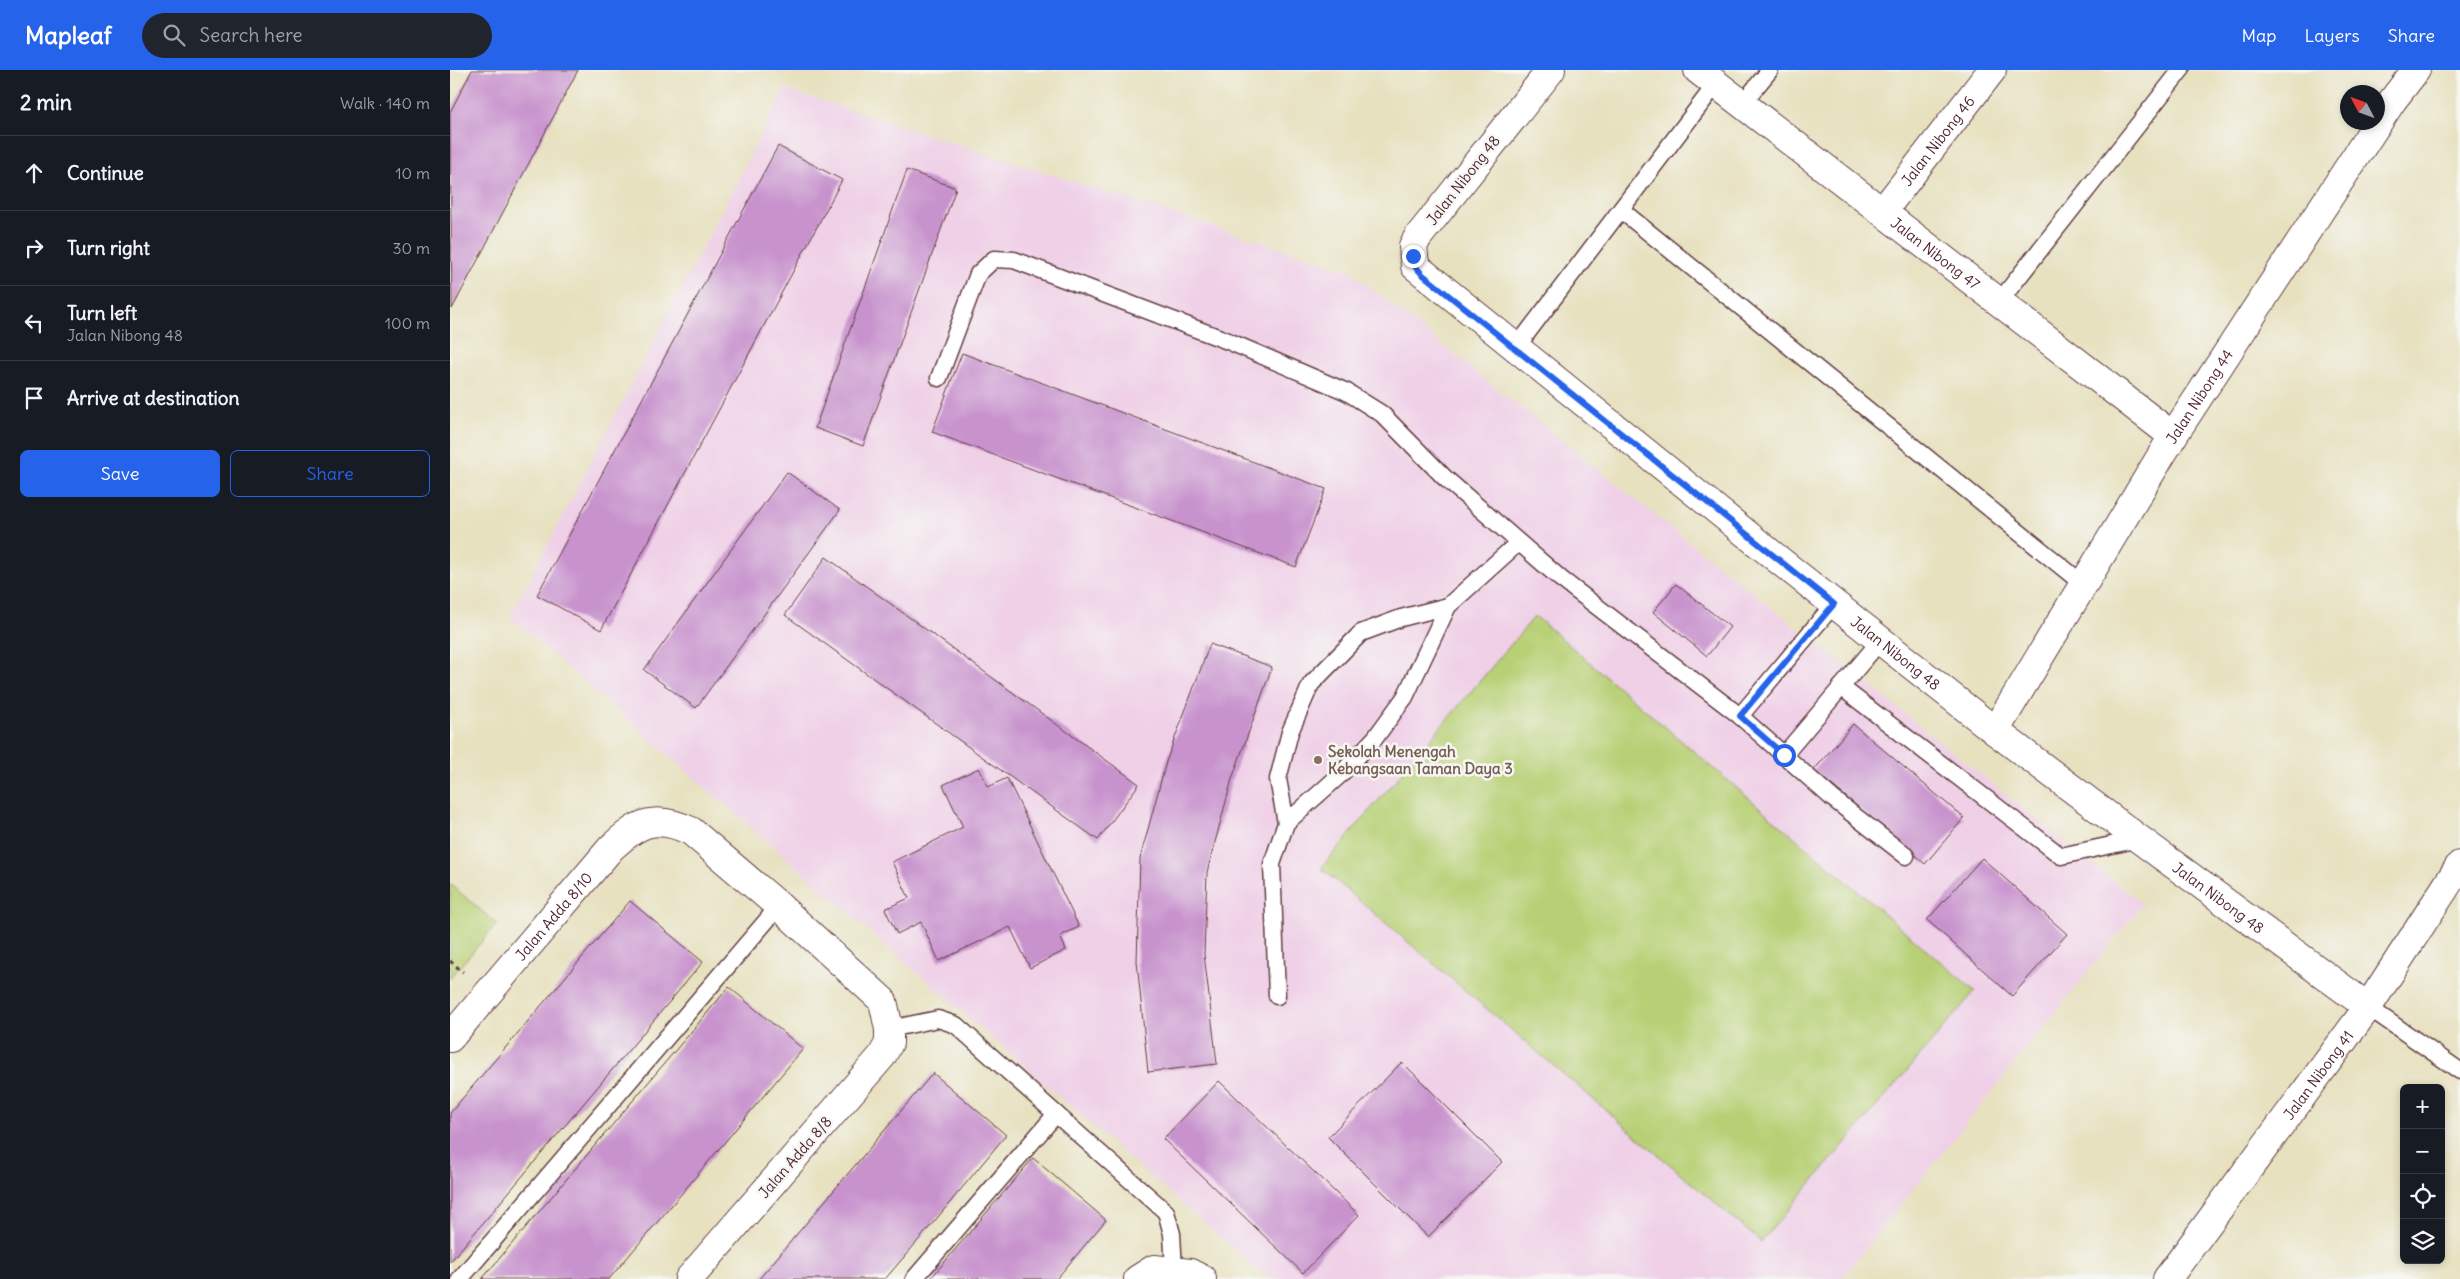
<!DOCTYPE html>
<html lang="en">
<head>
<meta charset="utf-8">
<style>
	body { margin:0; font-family:Delius,sans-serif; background:#20242c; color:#f1f3f6 }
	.controls { position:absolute; right:15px; bottom:15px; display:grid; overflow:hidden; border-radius:8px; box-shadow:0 2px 8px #0003 }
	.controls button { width:45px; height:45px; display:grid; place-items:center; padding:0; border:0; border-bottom:1px solid #363941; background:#171b24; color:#f1f3f6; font:25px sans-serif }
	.compass { position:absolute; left:1890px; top:15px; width:45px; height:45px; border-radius:50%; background:#171b24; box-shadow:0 2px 8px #0003; rotate:311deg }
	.stop { position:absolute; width:15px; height:15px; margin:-11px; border:4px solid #2563eb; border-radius:50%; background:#fff }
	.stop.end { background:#2563eb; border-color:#fff; box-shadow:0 1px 5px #0008 }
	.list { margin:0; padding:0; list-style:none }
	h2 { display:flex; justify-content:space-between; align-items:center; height:65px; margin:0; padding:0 20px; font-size:21px }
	h2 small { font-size:16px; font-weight:400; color:#9ea1a6 }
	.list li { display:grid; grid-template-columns:32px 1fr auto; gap:15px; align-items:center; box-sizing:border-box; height:75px; padding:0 20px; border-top:1px solid #363941 }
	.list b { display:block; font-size:19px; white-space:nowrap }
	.list p { margin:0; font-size:16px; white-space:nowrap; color:#9ea1a6 }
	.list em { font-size:16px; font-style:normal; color:#9ea1a6 }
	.actions { display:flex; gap:10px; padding:15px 20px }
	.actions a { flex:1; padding:11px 0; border:1px solid #2563eb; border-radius:8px; text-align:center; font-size:18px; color:#2563eb }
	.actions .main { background:#2563eb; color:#fff }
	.icon { flex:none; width:28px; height:28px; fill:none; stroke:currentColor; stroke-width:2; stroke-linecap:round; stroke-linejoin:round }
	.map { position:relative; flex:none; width:2010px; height:1209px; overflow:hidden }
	header { display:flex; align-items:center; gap:30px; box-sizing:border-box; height:70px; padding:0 25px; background:#2563eb; color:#fff }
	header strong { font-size:24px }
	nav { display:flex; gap:28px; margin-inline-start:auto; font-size:18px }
	.search { width:350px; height:45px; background:#20242c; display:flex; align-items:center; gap:12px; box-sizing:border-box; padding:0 18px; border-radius:28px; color:#9ea1a6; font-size:19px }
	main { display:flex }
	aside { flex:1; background:#171b24 }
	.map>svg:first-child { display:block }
	.built { fill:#efd0e7 }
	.green { fill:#b7d075; stroke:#807850 }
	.building { fill:#c893cd }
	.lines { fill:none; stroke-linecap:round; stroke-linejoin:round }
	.lane-casing { stroke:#623c41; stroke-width:19 }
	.street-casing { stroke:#623c41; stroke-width:30 }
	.secondary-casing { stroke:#623c41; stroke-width:30 }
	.path { stroke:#623c41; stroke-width:3; stroke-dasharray:4 4; stroke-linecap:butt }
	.lane { stroke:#fff; stroke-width:16 }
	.street { stroke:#fff; stroke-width:28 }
	.secondary { stroke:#fff; stroke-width:28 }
	.route { stroke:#2563eb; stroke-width:6 }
	.education-dot { fill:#8d6e63; stroke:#f6f6f2; stroke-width:2 }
	.labels { text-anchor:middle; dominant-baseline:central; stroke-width:5; stroke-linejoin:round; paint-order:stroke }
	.street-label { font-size:15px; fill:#4a1f2b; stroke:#f6f6f2 }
	.education-label { font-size:15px; font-weight:bold; fill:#785e54; stroke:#f6f6f2; text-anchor:start }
</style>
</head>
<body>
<header>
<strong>Mapleaf</strong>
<div class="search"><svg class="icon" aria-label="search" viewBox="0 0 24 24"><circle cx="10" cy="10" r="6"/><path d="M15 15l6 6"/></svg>Search here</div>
<nav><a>Map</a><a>Layers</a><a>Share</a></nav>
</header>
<main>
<aside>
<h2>2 min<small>Walk · 140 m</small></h2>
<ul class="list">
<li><svg class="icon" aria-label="ahead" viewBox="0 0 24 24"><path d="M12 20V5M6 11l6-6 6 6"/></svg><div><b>Continue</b></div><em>10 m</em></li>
<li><svg class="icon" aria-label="right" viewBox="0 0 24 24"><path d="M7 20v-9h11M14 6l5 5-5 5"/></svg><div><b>Turn right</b></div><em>30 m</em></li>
<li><svg class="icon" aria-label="left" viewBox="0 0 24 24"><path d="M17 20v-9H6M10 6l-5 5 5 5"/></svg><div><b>Turn left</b><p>Jalan Nibong 48</p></div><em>100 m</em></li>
<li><svg class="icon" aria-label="arrive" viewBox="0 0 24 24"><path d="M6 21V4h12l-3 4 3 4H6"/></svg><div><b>Arrive at destination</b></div></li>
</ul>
<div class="actions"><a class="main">Save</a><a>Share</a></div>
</aside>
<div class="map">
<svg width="2010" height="1209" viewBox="0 0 2010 1209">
	<rect width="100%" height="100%" fill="#f6f6f2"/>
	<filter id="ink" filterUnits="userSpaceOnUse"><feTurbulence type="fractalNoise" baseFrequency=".02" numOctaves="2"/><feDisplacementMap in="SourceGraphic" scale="10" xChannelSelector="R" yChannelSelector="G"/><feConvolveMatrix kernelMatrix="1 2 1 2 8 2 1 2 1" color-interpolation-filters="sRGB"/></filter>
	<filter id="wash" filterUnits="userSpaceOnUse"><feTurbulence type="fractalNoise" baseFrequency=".0096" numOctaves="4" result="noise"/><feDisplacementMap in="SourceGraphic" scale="20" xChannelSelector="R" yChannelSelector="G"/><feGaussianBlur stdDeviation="1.12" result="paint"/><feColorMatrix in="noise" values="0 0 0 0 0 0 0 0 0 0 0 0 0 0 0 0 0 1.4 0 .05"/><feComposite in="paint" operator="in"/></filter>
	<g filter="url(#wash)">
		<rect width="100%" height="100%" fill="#e7e1bf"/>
		<polygon class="built" points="335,19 898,200 1693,834 1391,1209 818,1209 60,547"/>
		<g class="green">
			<polygon points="1085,546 1525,921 1311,1172 871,798"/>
			<polygon points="0,814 47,854 0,908"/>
		</g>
		<g id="blocks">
			<g class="building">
				<polygon points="22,0 128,0 2,239 0,42"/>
				<polygon points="328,76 392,110 151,560 87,525"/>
				<polygon points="457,100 506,118 413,376 365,358"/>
				<polygon points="512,283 876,419 846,497 482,362"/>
				<polygon points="337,402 390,440 246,638 194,600"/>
				<polygon points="376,487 689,714 648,770 335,545"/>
				<polygon points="1226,514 1280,557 1257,586 1203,542"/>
				<polygon points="760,574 822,597 782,709 757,802 754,884 767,994 698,1002 687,891 690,789 716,692"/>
				<polygon points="1403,654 1514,748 1475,794 1364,700"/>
				<polygon points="529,698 538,717 557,708 629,857 610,866 616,880 580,898 560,857 489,891 471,852 447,864 435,839 459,828 442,792 513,757 493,715"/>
				<polygon points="1532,788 1617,864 1562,926 1477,850"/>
				<polygon points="180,831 253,892 0,1192 0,1043"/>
				<polygon points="279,917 353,979 227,1129 159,1209 32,1209"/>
				<polygon points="952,992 1052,1092 978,1167 878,1067"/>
				<polygon points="483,1003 556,1065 473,1165 435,1209 309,1209"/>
				<polygon points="769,1011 909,1145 853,1203 713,1069"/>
				<polygon points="583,1088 656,1150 614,1200 606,1209 480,1209"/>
			</g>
		</g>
	</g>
	<g filter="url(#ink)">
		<use href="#blocks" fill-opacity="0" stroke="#623c41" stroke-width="1"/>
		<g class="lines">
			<g class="lane-casing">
				<g id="lane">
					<polyline points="1292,34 1320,0"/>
					<polyline points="1171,140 1633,514"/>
					<polyline points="1549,232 1731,0"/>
					<polyline points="1065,279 1266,14"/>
					<polyline points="489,308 528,204 544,189 564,190 778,271 897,322 932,344 995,408 1111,509 1290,646 1382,728 1456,786"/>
					<polyline points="1391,617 1611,786 1689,769"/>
					<polyline points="1290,646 1384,534"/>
					<polyline points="1334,685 1430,571"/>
					<polyline points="836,753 890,705 925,668 955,627 998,536"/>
					<polyline points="827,926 822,794 836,753 828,709 840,662 861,614 911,563 951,548 998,536 1068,473"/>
					<polyline points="1918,937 2010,1001"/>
					<polyline points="439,959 488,949 506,955 716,1142 722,1164 724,1200"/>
					<polyline points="10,1209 329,836"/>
					<polyline points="464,1209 606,1044"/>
				</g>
			</g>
			<g class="street-casing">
				<g id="street">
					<path id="s1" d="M 1101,0 L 968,167 L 963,176 L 965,196 L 1330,491 L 1545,661 L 1689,769 L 1918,937"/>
					<path id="s2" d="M 1248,0 L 1723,366"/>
					<path id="s3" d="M 1433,141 L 1542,0"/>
					<path id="s4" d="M 1545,661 L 1723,366 L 1942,31 L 1966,0"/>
					<path id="s5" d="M 0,968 L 161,778 C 189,752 205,744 241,761 L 329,836 L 433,931 L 439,959 L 439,973 L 432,986 L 239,1209"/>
					<polyline points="688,1209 704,1199 740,1203 752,1209"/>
				</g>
			</g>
			<g class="secondary-casing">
				<g id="secondary">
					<path id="s6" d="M 1717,1209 L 1918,937 L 2010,795"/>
				</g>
			</g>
			<polyline class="path" points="0,891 13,902"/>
			<use href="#lane" class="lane"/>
			<use href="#street" class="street"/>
			<use href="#secondary" class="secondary"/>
		</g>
	</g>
	<g class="lines" filter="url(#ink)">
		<polyline class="route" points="963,186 965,196 972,204 1384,534 1290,646 1334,685"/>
	</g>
	<circle class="education-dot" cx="868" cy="690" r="5"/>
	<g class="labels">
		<g class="street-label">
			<text stroke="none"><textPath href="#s3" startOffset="89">Jalan Nibong 46</textPath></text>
			<text transform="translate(1013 110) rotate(-52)">Jalan Nibong 48</text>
			<text stroke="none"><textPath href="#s2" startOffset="300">Jalan Nibong 47</textPath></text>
			<text stroke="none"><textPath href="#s4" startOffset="392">Jalan Nibong 44</textPath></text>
			<text stroke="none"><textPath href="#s1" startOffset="861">Jalan Nibong 48</textPath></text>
			<text stroke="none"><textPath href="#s1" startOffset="1266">Jalan Nibong 48</textPath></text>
			<text stroke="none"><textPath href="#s5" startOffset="160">Jalan Adda 8/10</textPath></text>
			<text stroke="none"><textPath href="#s6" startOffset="254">Jalan Nibong 41</textPath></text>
			<text transform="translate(345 1087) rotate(-49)">Jalan Adda 8/8</text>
		</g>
		<g class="education-label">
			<text x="878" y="681">Sekolah Menengah<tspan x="878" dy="17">Kebangsaan Taman Daya 3</tspan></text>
		</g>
	</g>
</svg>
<div class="controls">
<button>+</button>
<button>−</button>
<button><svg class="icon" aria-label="locate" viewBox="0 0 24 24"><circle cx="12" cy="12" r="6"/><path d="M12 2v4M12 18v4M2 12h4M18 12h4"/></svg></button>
<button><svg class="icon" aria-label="layers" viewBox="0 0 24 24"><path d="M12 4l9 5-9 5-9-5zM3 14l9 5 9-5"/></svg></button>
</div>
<svg class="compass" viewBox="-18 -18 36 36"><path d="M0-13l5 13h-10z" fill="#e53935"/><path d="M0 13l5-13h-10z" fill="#9ea1a6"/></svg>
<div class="stop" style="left:1334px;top:685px"></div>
<div class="stop end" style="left:963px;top:186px"></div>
</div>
</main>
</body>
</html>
